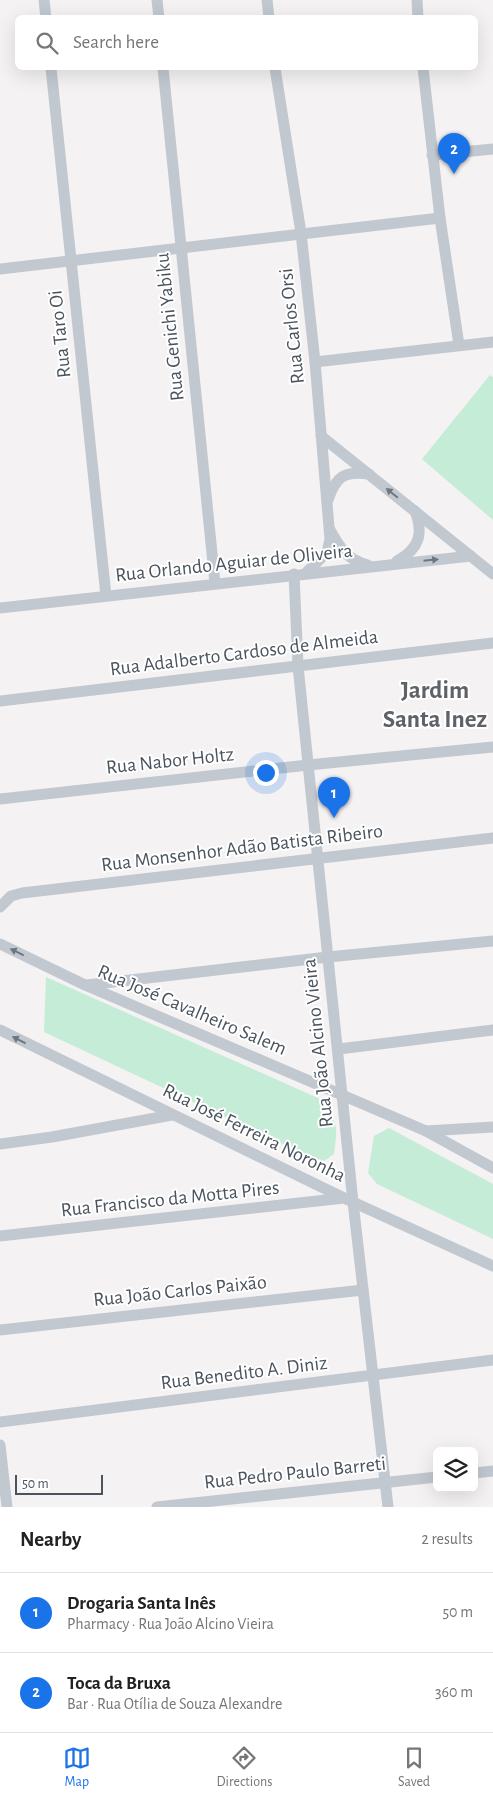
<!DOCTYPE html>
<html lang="en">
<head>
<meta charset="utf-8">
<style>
	body { margin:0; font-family:"Alegreya Sans",sans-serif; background:#f2f2f2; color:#222 }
	.controls { position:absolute; right:15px; bottom:15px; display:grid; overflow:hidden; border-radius:8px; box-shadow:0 5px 20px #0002 }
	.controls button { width:45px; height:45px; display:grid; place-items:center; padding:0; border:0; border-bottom:1px solid #e0e0e0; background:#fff; color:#222; font:25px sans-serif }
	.scale { position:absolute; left:15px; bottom:12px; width:88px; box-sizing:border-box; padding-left:5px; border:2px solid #4b545e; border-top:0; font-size:14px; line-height:18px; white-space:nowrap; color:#4b545e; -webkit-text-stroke:4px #fff; paint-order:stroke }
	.you { position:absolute; left:265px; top:772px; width:18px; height:18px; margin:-12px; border:4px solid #fff; border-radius:50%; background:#1a73e8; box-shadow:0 0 0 8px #1a73e833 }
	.badge { display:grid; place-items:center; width:32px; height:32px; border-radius:50%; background:#1a73e8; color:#fff; font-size:16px; font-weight:700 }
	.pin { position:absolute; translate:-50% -41px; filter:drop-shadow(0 1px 2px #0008) }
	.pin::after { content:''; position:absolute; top:26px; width:18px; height:15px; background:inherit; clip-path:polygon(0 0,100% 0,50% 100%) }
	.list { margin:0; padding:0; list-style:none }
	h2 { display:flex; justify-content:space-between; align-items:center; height:65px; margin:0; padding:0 20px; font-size:21px }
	h2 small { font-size:16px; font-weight:400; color:#767676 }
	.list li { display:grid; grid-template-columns:32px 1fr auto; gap:15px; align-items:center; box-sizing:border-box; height:80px; padding:0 20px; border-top:1px solid #e0e0e0 }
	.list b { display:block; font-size:19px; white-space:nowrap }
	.list p { margin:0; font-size:16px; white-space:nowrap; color:#767676 }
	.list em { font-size:16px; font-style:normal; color:#767676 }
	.icon { flex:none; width:28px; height:28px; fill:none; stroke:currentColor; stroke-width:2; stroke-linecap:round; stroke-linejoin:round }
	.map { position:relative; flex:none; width:493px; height:1507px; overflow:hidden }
	.search { position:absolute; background:#fff; box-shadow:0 5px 20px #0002; left:15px; right:15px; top:15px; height:55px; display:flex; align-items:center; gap:12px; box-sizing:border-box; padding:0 18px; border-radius:8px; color:#767676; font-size:19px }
	.sheet { height:225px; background:#fff }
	nav { display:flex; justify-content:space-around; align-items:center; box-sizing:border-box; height:70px; border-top:1px solid #e0e0e0; background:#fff; font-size:14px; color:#767676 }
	nav a { display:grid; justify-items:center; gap:2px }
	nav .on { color:#1a73e8 }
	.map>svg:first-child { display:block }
	.green { fill:#c5ecd7 }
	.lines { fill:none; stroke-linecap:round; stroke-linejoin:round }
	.street { stroke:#c1c8cf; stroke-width:11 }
	.oneway { fill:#6e7780 }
	.labels { text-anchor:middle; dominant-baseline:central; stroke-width:4; stroke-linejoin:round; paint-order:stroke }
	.street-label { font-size:20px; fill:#4b545e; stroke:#fff }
	.district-label { font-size:25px; font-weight:bold; fill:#5f6166; stroke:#fff }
</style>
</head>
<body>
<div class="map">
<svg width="493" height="1507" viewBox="0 0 493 1507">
	<rect width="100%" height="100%" fill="#f4f2f2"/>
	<g class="green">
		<polygon points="490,375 493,377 493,520 422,459"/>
		<path d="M 46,977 L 318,1098 C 338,1122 338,1124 334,1154 L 324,1161 L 304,1154 L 44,1032 Z"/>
		<polygon points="389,1128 493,1184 493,1239 377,1184 368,1173 374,1136"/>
	</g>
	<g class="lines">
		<g class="street">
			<polyline points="44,0 46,18"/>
			<polyline points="157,0 159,18"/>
			<polyline points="267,0 269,18"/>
			<polyline points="417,0 418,18"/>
			<polyline points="51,68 106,596"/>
			<polyline points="163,68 215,583"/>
			<polyline points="275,68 301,233 315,362 330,539 327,552 306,573"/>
			<polyline points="423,68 440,218 459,345"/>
			<polyline points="432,155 493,149"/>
			<polyline points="0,269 440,218"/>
			<polyline points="315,362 493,342"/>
			<polyline points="321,436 493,574"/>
			<path d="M 328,500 C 336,476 344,471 369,474"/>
			<path d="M 330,530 C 340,548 347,560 368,565"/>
			<path d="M 397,561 C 419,549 424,534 415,511"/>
			<polyline points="294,574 298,666 353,1202 388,1507"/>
			<polyline points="0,608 471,556"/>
			<polyline points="0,701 493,643"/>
			<polyline points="0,799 308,765 493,747"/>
			<polyline points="0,907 11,896 22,893 493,838"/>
			<polyline points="0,944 85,985 426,1131 493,1168"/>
			<polyline points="87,985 328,957 493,941"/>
			<polyline points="0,1030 344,1198 493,1266"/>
			<polyline points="339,1049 493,1030"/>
			<polyline points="426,1131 493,1127"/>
			<polyline points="0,1144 52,1137 172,1115"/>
			<polyline points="0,1236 344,1198"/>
			<polyline points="0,1330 363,1290"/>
			<polyline points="0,1422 493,1360"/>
			<polyline points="0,1445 7,1507"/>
			<polyline points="474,1473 493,1471"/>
			<polyline points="157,1507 437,1477"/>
		</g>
	</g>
	<defs><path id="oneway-solid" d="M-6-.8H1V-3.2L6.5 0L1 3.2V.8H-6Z" transform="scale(1.25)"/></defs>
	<g class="oneway">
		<use href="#oneway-solid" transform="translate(392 493) rotate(-141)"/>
		<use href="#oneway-solid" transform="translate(431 560) rotate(-6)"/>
		<use href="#oneway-solid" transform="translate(17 952) rotate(-154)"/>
		<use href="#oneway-solid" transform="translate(19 1040) rotate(-153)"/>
	</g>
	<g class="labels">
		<g class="street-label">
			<text transform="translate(292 326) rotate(-96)">Rua Carlos Orsi</text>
			<text transform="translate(170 327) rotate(-96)">Rua Genichi Yabiku</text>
			<text transform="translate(60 334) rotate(-96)">Rua Taro Oi</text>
			<text transform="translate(234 563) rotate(-6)">Rua Orlando Aguiar de Oliveira</text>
			<text transform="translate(244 653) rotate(-7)">Rua Adalberto Cardoso de Almeida</text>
			<text transform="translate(170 761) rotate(-6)">Rua Nabor Holtz</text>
			<text transform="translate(242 848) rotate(-7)">Rua Monsenhor Adão Batista Ribeiro</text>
			<text transform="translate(192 1010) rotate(23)">Rua José Cavalheiro Salem</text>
			<text transform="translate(318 1043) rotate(-96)">Rua João Alcino Vieira</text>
			<text transform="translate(254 1133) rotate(26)">Rua José Ferreira Noronha</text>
			<text transform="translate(170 1199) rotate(-6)">Rua Francisco da Motta Pires</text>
			<text transform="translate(180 1291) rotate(-6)">Rua João Carlos Paixão</text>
			<text transform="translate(244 1373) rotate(-7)">Rua Benedito A. Diniz</text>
			<text transform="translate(295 1473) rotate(-6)">Rua Pedro Paulo Barreti</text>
		</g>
		<g class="district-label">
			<text x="435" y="690">Jardim<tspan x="435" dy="29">Santa Inez</tspan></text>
		</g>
	</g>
</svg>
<div class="controls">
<button><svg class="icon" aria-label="layers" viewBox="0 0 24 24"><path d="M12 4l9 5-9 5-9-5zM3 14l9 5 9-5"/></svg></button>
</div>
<div class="scale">50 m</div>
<div class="you"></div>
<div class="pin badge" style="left:334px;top:818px">1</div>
<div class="pin badge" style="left:454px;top:174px">2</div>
<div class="search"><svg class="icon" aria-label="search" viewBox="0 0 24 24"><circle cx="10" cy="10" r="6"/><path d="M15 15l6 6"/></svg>Search here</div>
</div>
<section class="sheet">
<h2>Nearby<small>2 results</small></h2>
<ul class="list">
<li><span class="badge">1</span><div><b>Drogaria Santa Inês</b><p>Pharmacy · Rua João Alcino Vieira</p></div><em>50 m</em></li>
<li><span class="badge">2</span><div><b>Toca da Bruxa</b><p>Bar · Rua Otília de Souza Alexandre</p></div><em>360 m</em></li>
</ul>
</section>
<nav>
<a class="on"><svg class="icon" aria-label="map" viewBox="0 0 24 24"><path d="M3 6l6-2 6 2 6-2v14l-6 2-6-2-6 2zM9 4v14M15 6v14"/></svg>Map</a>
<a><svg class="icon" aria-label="directions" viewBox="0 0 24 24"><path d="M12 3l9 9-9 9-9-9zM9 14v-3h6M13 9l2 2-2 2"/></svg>Directions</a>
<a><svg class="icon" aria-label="saved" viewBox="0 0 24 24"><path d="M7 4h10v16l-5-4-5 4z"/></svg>Saved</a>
</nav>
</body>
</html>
